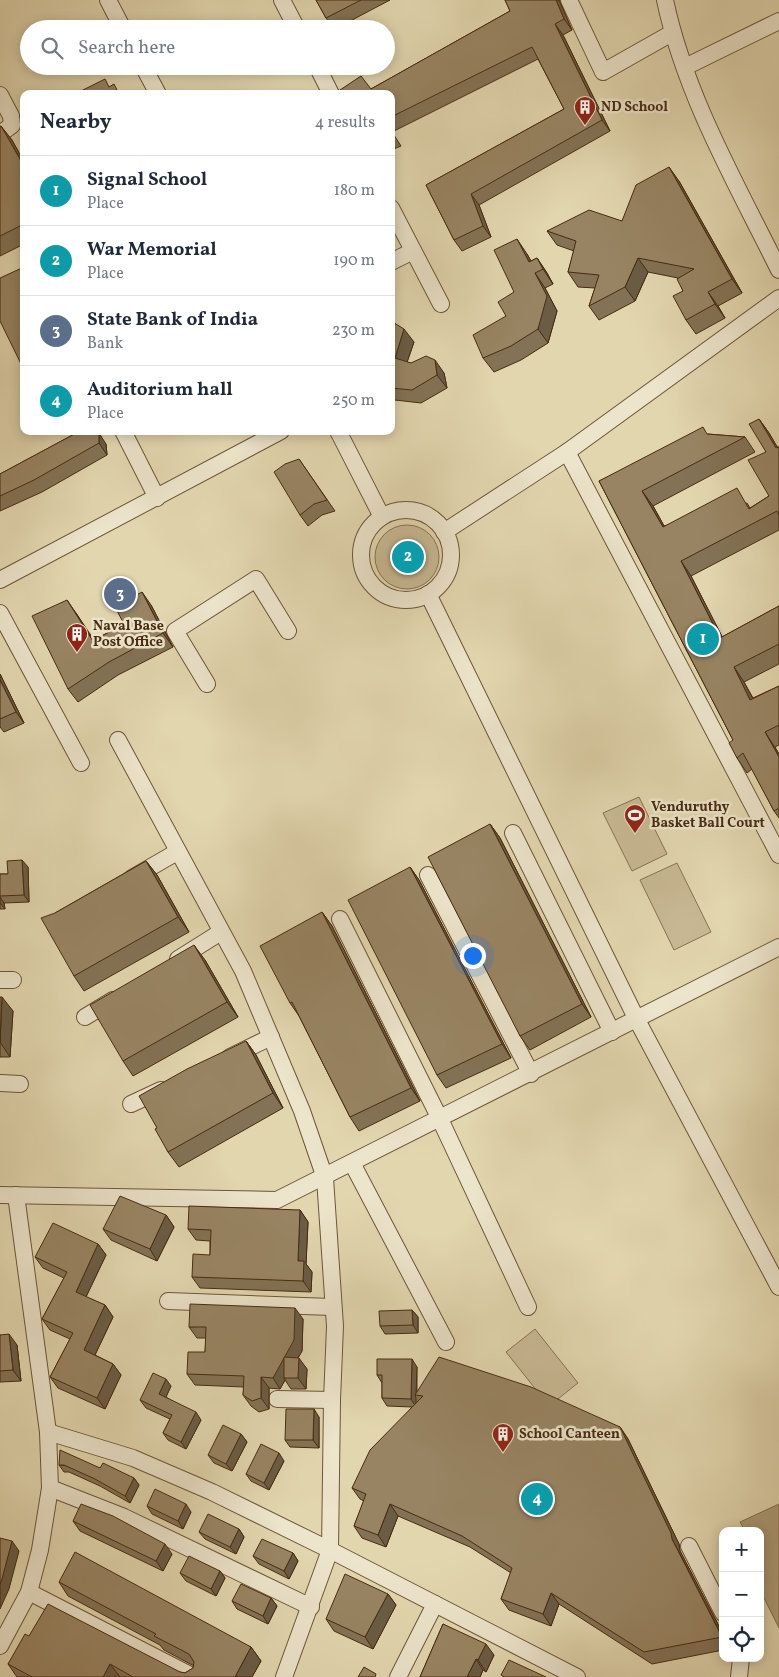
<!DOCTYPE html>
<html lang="en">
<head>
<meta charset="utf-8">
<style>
	body { margin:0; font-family:Vollkorn,serif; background:#f6f6f7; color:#1f2937 }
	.controls { position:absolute; right:15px; bottom:15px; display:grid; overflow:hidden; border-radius:10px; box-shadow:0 2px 12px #0003 }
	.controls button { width:45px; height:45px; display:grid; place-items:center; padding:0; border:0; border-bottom:1px solid #e0e1e3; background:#fff; color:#1f2937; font:25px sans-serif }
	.you { position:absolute; left:472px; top:955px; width:18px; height:18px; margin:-12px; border:4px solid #fff; border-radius:50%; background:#1a73e8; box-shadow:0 0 0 8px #1a73e833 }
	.badge { display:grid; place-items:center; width:32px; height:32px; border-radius:50%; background:#0b8043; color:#fff; font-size:16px; font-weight:700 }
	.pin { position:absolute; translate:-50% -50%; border:2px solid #fff; box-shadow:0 1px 5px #0006 }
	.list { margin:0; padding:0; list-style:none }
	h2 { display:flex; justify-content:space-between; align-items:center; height:65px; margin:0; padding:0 20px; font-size:21px }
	h2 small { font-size:16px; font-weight:400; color:#747a83 }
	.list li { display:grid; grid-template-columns:32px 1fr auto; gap:15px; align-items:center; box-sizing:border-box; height:70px; padding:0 20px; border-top:1px solid #e0e1e3 }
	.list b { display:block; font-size:19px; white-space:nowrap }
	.list p { margin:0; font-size:16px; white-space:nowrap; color:#747a83 }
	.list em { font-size:16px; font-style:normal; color:#747a83 }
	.icon { flex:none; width:28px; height:28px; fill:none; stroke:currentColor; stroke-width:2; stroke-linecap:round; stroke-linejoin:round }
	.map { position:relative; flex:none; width:779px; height:1677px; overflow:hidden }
	.search { position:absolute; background:#fff; box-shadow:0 2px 12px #0003; left:20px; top:20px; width:375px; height:55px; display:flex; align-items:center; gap:12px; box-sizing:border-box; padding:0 18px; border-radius:28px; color:#747a83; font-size:19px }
	.panel { position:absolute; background:#fff; box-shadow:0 2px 12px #0003; left:20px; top:90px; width:375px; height:345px; border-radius:10px }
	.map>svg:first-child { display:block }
	.park { fill:#c8b994; stroke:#887252 }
	.water { fill:#ae9c79; stroke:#856f4f }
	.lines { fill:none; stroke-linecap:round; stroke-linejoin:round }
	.minor-casing { stroke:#6e5638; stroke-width:18 }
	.minor { stroke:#ece4cb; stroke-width:16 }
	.wall { fill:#837255; stroke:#482b11 }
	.shaded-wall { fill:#6a5c45; stroke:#482b11 }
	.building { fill:#988463; stroke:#482b11 }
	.labels { text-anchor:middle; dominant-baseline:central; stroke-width:5; stroke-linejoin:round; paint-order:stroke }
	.poi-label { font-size:14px; font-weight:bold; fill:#482b11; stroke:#ece4cb; text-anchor:start }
</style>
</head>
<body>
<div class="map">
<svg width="779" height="1677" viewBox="0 0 779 1677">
	<rect width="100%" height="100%" fill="#e2d6af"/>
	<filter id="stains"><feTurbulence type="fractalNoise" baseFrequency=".004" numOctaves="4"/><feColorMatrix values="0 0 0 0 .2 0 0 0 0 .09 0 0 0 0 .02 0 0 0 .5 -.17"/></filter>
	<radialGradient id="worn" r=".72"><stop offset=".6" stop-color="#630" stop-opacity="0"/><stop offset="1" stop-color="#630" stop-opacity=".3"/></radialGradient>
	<g class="park">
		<circle cx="407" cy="557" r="32"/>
		<polygon points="639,797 667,854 632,871 603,813"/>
		<polygon points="677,863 711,932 674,950 640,880"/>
		<polygon points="535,1329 578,1383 549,1406 506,1352"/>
	</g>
	<polygon class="water" points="779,1504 779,1628 760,1590 760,1531 745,1531 740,1522"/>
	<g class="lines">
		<g class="minor-casing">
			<g id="minor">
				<polyline points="108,0 123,29"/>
				<polyline points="282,0 297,29"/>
				<polyline points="569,0 603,72 672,33"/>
				<path d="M 665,0 C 685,95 736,183 779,270"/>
				<polyline points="143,66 158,94"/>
				<polyline points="317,66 331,94"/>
				<polyline points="685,67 779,21"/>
				<polyline points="0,95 11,116 12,125 0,134"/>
				<polyline points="391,208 441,304"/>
				<polyline points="391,262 413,251"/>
				<polyline points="123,431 157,498"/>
				<polyline points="338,431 382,517"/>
				<polyline points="567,452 779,855"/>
				<circle cx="406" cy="555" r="45"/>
				<polyline points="444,532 567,452 779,298"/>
				<polyline points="0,580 281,431"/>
				<polyline points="428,594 637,1020 779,1287"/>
				<polyline points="0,613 81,763"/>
				<polyline points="207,684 175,631 256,579 288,631"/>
				<polyline points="118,740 243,971 302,1111 325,1178 335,1326 332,1400 330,1550 284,1677"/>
				<polyline points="513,833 612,1032"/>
				<polyline points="428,875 531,1074"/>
				<polyline points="132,878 177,852"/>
				<polyline points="340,919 439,1117 528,1307"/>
				<polyline points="178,959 221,932"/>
				<polyline points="0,980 13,980"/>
				<polyline points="85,1017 113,1000"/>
				<polyline points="230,1057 271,1037"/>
				<polyline points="0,1083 20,1084"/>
				<polyline points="131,1104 161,1090"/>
				<polyline points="352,1163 446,1342"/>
				<polyline points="0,1195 277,1200 779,947"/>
				<polyline points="168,1301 332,1307"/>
				<polyline points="277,1399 332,1400"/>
				<polyline points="48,1432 133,1458 212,1492 330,1550 577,1677"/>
				<polyline points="50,1488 124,1517 311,1607"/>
				<polyline points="689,1546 723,1613"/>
				<polyline points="29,1592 194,1677"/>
				<polyline points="0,1646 29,1592 40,1550 50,1488 48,1432 16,1195"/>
				<polyline points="398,1677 435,1604"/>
				<polyline points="739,1677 741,1658"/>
			</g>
		</g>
		<use href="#minor" class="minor"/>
	</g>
	<g class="wall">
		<polygon points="316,0 390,0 335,29 334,29 326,18"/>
		<polygon points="505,0 559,0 572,30 563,35 610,131 479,205 491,237 462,251 454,240 426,185 564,109 538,59 392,132 401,146 391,150 391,94 371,89 510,11"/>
		<polygon points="0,126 12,140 24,162 24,244 0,256"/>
		<polygon points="679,181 742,293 718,306 725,318 696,334 686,320 683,291 678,278 648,272 635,301 599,320 589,306 595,288 578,287 568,272 574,251 557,245 547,231 622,221"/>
		<polygon points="527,254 531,261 537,258 547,273 553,284 545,288 557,311 548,343 521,360 494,372 483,358 506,316"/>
		<polygon points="391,321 414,342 407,362 444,373 447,388 421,403 395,400 391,406"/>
		<polygon points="759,419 769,433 777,447 779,447 779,530 691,576 722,637 779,606 779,664 744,682 753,698 779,686 779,745 775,747 779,754 779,818 774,811 752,769 747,773 737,758 733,740 599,481 708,434 745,437 755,452 653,506 664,526 747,503 750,508 769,496 766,452"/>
		<polygon points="80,431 106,444 107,455 42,492 0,511 0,474"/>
		<polygon points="299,459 335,511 322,515 308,526 300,515"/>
		<polygon points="151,605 173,647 118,675 78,702 68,689 76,613 94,640 124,624"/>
		<polygon points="0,674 24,723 4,732 0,727"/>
		<polygon points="490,824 500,838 591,1017 530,1050 520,1036"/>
		<polygon points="146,861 157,875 189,932 84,991 74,976 55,913"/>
		<polygon points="28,867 29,902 4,903 5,909 0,909 0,874 8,874"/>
		<polygon points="410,867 419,880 511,1058 446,1088 437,1075"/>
		<polygon points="322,912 332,926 420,1101 359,1131 350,1117 299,1016 290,1003"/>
		<polygon points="205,960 238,1017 133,1076 123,1061"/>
		<polygon points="0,997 13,1011 10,1057 0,1057"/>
		<polygon points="246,1041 256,1055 283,1108 179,1167 168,1152 157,1128"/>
		<polygon points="300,1210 308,1222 306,1264 312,1272 311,1292 200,1288 192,1277 210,1255 210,1241 196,1240 188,1229"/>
		<polygon points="166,1215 174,1227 157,1261 111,1240 103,1229"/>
		<polygon points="98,1244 106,1255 86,1297 105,1305 113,1317 95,1355 113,1364 121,1375 105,1409 58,1388 50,1377 70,1339 50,1330 42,1319 64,1278 43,1268 35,1257"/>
		<polygon points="412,1310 418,1317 418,1333 385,1334 380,1326"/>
		<polygon points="303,1319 302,1351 298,1358 307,1369 306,1389 291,1389 285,1380 280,1389 269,1388 269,1409 259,1412 251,1406 243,1395 244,1387 195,1385 187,1374 205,1352 206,1338 197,1338 189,1327"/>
		<polygon points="0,1335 17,1345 21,1381 0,1382"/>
		<polygon points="417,1367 417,1393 620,1427 628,1439 679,1544 680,1551 723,1634 723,1650 652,1664 559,1604 551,1626 509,1610 501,1599 511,1573 470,1547 398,1516 386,1547 362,1538 354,1526 364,1501 360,1499 352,1488 412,1407 387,1406 382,1398 382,1383 377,1375"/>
		<polygon points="171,1386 166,1397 201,1420 186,1449 168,1440 163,1433 170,1419 146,1408 140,1400"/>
		<polygon points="319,1417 319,1448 290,1447 285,1440"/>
		<polygon points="241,1434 247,1442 232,1471 214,1463 208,1455"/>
		<polygon points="284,1461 269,1490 251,1481 246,1474"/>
		<polygon points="59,1465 100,1468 134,1478 139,1485 130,1503 100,1486 69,1472 64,1472"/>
		<polygon points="147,1506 191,1512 183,1529 152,1514"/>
		<polygon points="73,1521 172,1554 163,1571 80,1531"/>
		<polygon points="239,1529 244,1537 236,1554 205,1539 199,1532"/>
		<polygon points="293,1553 298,1561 289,1579 259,1564 253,1556"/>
		<polygon points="220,1571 225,1578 216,1596 186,1581 180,1573"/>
		<polygon points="59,1582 251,1647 261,1661 252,1677 17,1677 8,1664 29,1636 180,1672 185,1673 193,1668 194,1666 164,1650 160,1645 68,1596"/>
		<polygon points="388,1594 396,1605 373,1649 334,1631 326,1619"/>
		<polygon points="271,1598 277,1606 268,1624 237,1609 232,1601"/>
		<polygon points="443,1624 494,1655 486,1672 483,1670 480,1677 420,1677"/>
	</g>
	<g class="shaded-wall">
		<polygon points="556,0 559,0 572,30 564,19"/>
		<polygon points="555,24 563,35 610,131 602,120"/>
		<polygon points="1,126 12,140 24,162 24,166"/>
		<polygon points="669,167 679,181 742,293 732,279"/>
		<polygon points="471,194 479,205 491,237 483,226"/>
		<polygon points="517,239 527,254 537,272 529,262"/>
		<polygon points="537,258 547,273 553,284 543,269"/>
		<polygon points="638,258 648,272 635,301 625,287"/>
		<polygon points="535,273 545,288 557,311 548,343 538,329"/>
		<polygon points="708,292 718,306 725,318 715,304"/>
		<polygon points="404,329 414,342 404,371 395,358"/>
		<polygon points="435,360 444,373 447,388 437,375"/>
		<polygon points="391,395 395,400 391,406"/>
		<polygon points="759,419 769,433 779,450 776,448"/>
		<polygon points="99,433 106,444 107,455 99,443"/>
		<polygon points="642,491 653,506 673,542 663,527"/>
		<polygon points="681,561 691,576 730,652 720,638"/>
		<polygon points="142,592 151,605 173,647 163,633"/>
		<polygon points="67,600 76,613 102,654 93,641"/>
		<polygon points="734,667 744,682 761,714 750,700"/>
		<polygon points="0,674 24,723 16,712 0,680"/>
		<polygon points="765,732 779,754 779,757"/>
		<polygon points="490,824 500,838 591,1017 582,1004"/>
		<polygon points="22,860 28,867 29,902 24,895"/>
		<polygon points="146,861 157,875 189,932 178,917"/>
		<polygon points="410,867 419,880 511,1058 502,1044"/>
		<polygon points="0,897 4,903 5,909 0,903"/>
		<polygon points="322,912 332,926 420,1101 411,1088"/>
		<polygon points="194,945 205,960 238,1017 227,1002"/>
		<polygon points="2,997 13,1011 10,1057 0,1042"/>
		<polygon points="246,1041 256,1055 283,1108 273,1093"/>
		<polygon points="300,1210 308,1222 306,1264 312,1272 311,1292 303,1281 298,1261"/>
		<polygon points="166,1215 174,1227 157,1261 150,1249"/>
		<polygon points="98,1244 106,1255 83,1303 76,1292"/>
		<polygon points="105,1305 113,1317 92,1361 84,1350"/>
		<polygon points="295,1308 303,1319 302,1351 286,1378 284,1378 285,1380 280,1389 273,1378"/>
		<polygon points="412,1310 418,1317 418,1333 413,1325"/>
		<polygon points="9,1334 17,1345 21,1381 13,1370"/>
		<polygon points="299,1358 307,1369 306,1389 298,1378"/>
		<polygon points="412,1359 417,1367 416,1395 415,1395 416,1398 416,1407 411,1399"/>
		<polygon points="113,1364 121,1375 105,1409 97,1398"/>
		<polygon points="261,1377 269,1388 269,1409 261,1398"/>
		<polygon points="166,1379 171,1386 164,1401 159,1394"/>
		<polygon points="314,1409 319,1417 319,1448 313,1440"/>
		<polygon points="196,1412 201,1420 186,1449 181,1442"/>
		<polygon points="620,1427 628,1439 679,1544 680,1551 723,1634 723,1638 672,1539"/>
		<polygon points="241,1434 247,1442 232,1471 226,1464"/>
		<polygon points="279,1453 284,1461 269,1490 264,1483"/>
		<polygon points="134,1478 139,1485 130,1503 125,1496"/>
		<polygon points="186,1504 191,1512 183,1529 178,1521"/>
		<polygon points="390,1504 398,1516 386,1547 378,1535"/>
		<polygon points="239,1529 244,1537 236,1554 230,1547"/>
		<polygon points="12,1541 19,1551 9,1589 0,1609 0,1584"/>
		<polygon points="165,1544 172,1554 163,1571 156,1561"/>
		<polygon points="293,1553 298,1561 289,1579 284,1571"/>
		<polygon points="220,1571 225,1578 216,1596 211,1589"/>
		<polygon points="551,1593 559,1604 551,1626 543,1614"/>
		<polygon points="388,1594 396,1605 373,1649 365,1637"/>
		<polygon points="271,1598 277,1606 268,1624 263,1616"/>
		<polygon points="486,1644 494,1655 486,1672 478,1660"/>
		<polygon points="251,1647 261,1661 252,1677 235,1677"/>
		<polygon points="476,1659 483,1670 480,1677 467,1677"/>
		<polygon points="110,1664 120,1677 103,1677"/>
	</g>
	<g class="building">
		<polygon points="316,0 361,0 326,18"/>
		<polygon points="505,0 556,0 564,19 555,24 602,120 471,194 483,226 454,240 426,185 564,109 532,47 391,117 391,94 338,94 337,92 361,76 371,89 510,11"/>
		<polygon points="105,79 109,87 114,84 119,94 75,94"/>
		<polygon points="0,126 1,126 24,166 24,224 0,236"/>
		<polygon points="669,167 732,279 708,292 715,304 686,320 673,296 683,291 677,279 694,269 638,258 625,287 589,306 599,275 568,272 576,241 547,231 589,210 622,221 636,185"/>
		<polygon points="517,239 529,262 537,258 543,269 535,273 547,296 538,329 511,346 483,358 473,335 506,316 498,302 514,292 494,250"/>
		<polygon points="24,267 24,370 0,321 0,278"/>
		<polygon points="391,321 404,329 395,358 411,363 426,356 435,360 437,375 412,390 391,388"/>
		<polygon points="759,419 776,448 779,447 779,515 777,511 681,561 720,638 779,606 779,644 734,667 750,700 779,686 779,725 765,732 779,757 779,808 774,811 743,753 737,758 729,743 733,740 599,481 703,427 707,434 745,437 642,491 663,527 737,488 749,509 769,496 748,460 766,452 749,424"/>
		<polygon points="80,431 97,431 99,433 99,443 34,480 0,496 0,474"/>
		<polygon points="299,459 327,500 314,504 300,515 274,472 285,464"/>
		<polygon points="142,592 163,633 109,662 68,689 32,616 67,600 93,641 124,624 115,607"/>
		<polygon points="0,680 16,712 0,719"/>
		<polygon points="490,824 582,1004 520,1036 428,857"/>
		<polygon points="22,860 24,895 0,896 0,874 8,874 7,861"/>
		<polygon points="146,861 178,917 74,976 41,918 55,913"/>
		<polygon points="410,867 502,1044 437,1075 348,900"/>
		<polygon points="322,912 411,1088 350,1117 292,1002 290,1003 260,946"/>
		<polygon points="194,945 227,1002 123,1061 90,1005"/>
		<polygon points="0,997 2,997 0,1042"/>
		<polygon points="246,1041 273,1093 168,1152 155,1129 157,1128 139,1096 187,1069"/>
		<polygon points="120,1196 166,1215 150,1249 103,1229"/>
		<polygon points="189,1206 300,1210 298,1261 304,1261 303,1281 192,1277 193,1254 210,1255 211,1230 188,1229"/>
		<polygon points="53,1223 98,1244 76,1292 105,1305 84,1350 113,1364 97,1398 50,1377 73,1333 42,1319 67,1272 35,1257"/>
		<polygon points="190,1304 295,1308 294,1340 273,1378 261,1377 261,1398 252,1401 243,1395 244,1376 187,1374 188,1352 205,1352 206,1327 189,1327"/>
		<polygon points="412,1310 413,1325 380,1326 379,1311"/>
		<polygon points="9,1334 13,1370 0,1371 0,1335"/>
		<polygon points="284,1357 299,1358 298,1378 284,1378"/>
		<polygon points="439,1357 531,1387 620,1427 671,1533 672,1539 722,1637 644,1652 551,1593 543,1614 501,1599 512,1568 462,1536 390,1504 378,1535 354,1526 366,1494 352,1488 370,1450 423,1396 415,1395"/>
		<polygon points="377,1359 412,1359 411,1399 382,1398 382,1375 377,1375"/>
		<polygon points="153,1373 166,1379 159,1394 196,1412 181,1442 163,1433 172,1415 140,1400"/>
		<polygon points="286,1409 314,1409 313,1440 285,1440"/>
		<polygon points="223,1425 241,1434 226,1464 208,1455"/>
		<polygon points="261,1444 279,1453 264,1483 246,1474"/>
		<polygon points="60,1450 100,1468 103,1463 134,1478 125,1496 95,1479 64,1465 59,1465"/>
		<polygon points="155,1489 186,1504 178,1521 147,1506"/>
		<polygon points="81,1504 113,1516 165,1544 156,1561 73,1521"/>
		<polygon points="208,1514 239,1529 230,1547 199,1532"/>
		<polygon points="0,1538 12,1541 2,1579 0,1584"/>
		<polygon points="262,1539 293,1553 284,1571 253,1556"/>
		<polygon points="75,1552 251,1647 235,1677 133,1677 110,1664 103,1677 32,1677 8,1664 25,1634 29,1636 48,1604 180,1672 185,1673 193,1668 194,1662 189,1654 154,1636 156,1634 59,1582"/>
		<polygon points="189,1556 220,1571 211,1589 180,1573"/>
		<polygon points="345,1574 388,1594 365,1637 326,1619"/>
		<polygon points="241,1584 271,1598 263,1616 232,1601"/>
		<polygon points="443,1624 486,1644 478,1660 476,1659 467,1677 420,1677"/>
		<polygon points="509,1660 546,1677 503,1677 503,1676 501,1675"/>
		<polygon points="364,1667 376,1674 375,1677 358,1677"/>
	</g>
	<defs>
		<g id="building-pin" transform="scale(1.125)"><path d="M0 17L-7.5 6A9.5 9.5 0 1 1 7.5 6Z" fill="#8f2418" stroke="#ece4cb"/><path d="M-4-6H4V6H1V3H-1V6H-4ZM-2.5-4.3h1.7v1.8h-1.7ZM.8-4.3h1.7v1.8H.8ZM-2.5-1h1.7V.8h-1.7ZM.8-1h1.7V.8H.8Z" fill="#fff"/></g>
		<g id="stadium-pin" transform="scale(1.125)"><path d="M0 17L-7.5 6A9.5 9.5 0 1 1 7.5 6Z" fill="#8f2418" stroke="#ece4cb"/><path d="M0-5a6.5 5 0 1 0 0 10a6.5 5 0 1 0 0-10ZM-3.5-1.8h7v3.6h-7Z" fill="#fff"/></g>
	</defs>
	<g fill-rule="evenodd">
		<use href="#building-pin" x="585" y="107"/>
		<use href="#building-pin" x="77" y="634"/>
		<use href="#stadium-pin" x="635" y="815"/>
		<use href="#building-pin" x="503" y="1434"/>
	</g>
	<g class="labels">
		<g class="poi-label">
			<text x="601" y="107">ND School</text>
			<text x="93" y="626">Naval Base<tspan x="93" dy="16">Post Office</tspan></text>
			<text x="651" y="807">Venduruthy<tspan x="651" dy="16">Basket Ball Court</tspan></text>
			<text x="519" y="1434">School Canteen</text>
		</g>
	</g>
	<rect width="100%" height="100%" filter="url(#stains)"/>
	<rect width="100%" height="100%" fill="url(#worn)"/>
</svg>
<div class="controls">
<button>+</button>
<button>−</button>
<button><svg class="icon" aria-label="locate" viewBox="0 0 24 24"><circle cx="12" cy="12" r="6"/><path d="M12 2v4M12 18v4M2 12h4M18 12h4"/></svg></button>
</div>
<div class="you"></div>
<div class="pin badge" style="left:703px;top:639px;background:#0f9aa8">1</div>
<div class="pin badge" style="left:408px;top:557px;background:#0f9aa8">2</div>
<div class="pin badge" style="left:120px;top:594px;background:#5c6f8a">3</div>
<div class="pin badge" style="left:537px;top:1499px;background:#0f9aa8">4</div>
<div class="search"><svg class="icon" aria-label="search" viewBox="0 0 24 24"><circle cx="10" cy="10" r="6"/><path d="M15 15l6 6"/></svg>Search here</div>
<section class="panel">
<h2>Nearby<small>4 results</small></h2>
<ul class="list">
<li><span class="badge" style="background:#0f9aa8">1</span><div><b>Signal School</b><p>Place</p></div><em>180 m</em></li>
<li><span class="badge" style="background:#0f9aa8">2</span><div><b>War Memorial</b><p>Place</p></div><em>190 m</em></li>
<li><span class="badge" style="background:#5c6f8a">3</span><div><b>State Bank of India</b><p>Bank</p></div><em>230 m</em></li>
<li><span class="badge" style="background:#0f9aa8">4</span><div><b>Auditorium hall</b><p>Place</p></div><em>250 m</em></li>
</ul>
</section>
</div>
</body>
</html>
